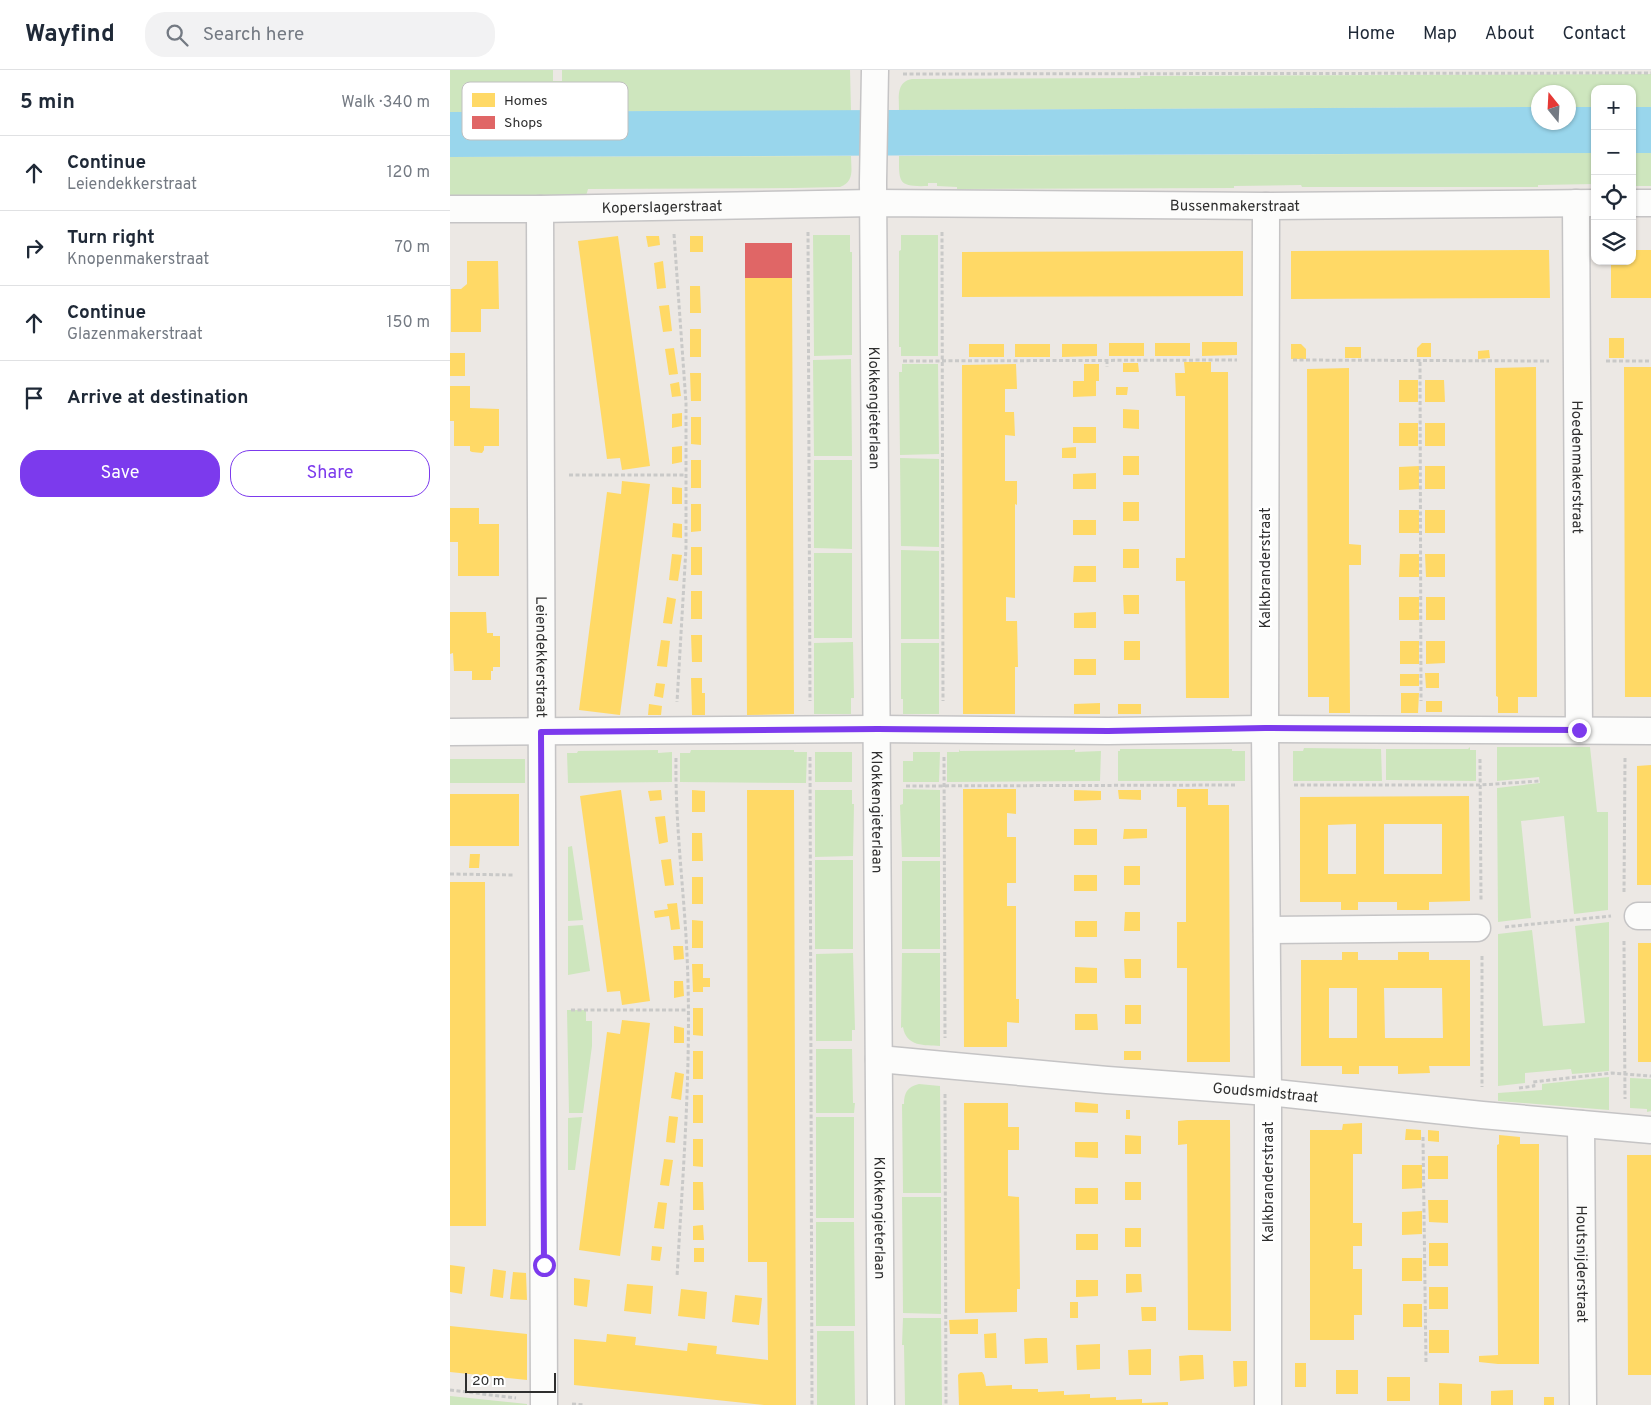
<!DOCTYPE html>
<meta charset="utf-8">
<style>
body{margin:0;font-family:Overpass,sans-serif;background:#f2f2f3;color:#1f2937}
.controls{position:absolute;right:15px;top:15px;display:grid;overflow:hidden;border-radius:10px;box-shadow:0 1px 4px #0004}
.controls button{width:45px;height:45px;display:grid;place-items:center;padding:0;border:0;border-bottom:1px solid #e0e1e3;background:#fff;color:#1f2937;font:25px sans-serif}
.compass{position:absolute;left:1081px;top:15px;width:45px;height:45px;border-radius:50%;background:#fff;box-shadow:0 1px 4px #0004;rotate:342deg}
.scale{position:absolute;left:15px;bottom:12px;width:91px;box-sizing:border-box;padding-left:5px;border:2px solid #2e2e2e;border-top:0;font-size:14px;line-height:18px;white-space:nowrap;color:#2e2e2e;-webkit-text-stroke:4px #fff;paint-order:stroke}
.stop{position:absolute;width:15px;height:15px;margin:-11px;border:4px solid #7c3aed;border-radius:50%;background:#fff}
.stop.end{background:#7c3aed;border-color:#fff;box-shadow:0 1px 5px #0008}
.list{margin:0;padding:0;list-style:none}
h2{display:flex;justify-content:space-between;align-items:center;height:65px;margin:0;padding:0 20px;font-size:21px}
h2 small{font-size:16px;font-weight:400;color:#747a83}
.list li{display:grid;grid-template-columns:32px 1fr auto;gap:15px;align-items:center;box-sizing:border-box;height:75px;padding:0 20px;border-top:1px solid #e0e1e3}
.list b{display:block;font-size:19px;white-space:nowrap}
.list p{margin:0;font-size:16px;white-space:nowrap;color:#747a83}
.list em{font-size:16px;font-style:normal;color:#747a83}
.actions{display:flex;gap:10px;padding:15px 20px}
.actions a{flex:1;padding:11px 0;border:1px solid #7c3aed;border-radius:20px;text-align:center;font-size:18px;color:#7c3aed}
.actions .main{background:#7c3aed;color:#fff}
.icon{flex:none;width:28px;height:28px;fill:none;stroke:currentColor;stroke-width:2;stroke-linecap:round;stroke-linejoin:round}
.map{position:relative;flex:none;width:1201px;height:1335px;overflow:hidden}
header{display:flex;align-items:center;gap:30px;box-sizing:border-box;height:70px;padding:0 25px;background:#fff;border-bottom:1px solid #e0e1e3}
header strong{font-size:24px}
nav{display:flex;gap:28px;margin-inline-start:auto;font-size:18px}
.search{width:350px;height:45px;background:#f2f2f3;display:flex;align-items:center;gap:12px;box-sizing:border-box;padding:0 18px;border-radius:20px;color:#747a83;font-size:19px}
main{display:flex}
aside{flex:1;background:#fff}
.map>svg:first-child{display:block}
</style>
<header>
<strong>Wayfind</strong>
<div class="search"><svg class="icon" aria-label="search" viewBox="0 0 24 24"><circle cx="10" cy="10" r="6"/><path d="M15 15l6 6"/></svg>Search here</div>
<nav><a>Home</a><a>Map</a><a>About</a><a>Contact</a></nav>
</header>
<main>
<aside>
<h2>5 min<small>Walk · 340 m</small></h2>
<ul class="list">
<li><svg class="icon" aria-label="ahead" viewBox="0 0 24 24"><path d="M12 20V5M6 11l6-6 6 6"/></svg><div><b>Continue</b><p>Leiendekkerstraat</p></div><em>120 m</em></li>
<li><svg class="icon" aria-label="right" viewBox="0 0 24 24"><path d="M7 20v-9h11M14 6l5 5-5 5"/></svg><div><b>Turn right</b><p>Knopenmakerstraat</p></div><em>70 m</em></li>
<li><svg class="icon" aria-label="ahead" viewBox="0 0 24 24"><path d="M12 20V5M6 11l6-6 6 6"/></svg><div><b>Continue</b><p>Glazenmakerstraat</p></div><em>150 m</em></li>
<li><svg class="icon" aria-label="arrive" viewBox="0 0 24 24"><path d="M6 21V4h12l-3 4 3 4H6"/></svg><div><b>Arrive at destination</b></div></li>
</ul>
<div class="actions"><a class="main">Save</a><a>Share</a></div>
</aside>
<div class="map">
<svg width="1201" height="1335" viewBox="0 0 1201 1335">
<rect width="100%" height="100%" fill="#ece8e4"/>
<path fill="#cee6be" d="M0 0H103V11H112V0H400L401 41 0 42Z
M1201 4V37H1182V19H1145V37H1119L1118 22H1088V37L449 40C449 27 446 12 462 9L690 8V6Z
M1145 83V114L1088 115V117H852L851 115 784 116V118L507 119V117L487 116V113H478V116C448 117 449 113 449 86Z
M1182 83H1201V116H1182Z
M401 86C401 98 405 112 390 117L343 118 138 119 136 126 0 128V87Z
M363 165H400V182H402V285L364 286Z
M451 165H488V286H451V277H449V181L451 180Z
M401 289 402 386H364L363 290Z
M452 294H488L489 384 450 385 449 302H452Z
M450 388 489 389V477L451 476Z
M402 390V479L364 478V390Z
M451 480 489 481V569H451Z
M364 483H402V568H364Z
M403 572 404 628H401V644H364V573Z
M451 573H489V644H453V629H451Z
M1020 677V680H1026V711L936 710V679H1018Z
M1047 677H1140L1147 742H1158V840L1124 844 1114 746 1071 751 1081 848 1048 852 1047 718 1090 713 1089 707 1047 711Z
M854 678 931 679 932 711H843V681H853Z
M509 679 510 681 623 680 625 679V682L651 681 650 711 497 712V682H509Z
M670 679H782V681H795V711H668V681H670Z
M208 680V683L222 682V712L118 713 117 683H127L128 681Z
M241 680H344V682H357L356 713 230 712V683H240Z
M365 682H402V712H365Z
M463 682H490L489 712H453V691H463Z
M0 689H75V713H0Z
M453 719 490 720V787H452L450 735 453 734Z
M365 720H402V734H404L403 786 365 787Z
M122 776 133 850 118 851V777Z
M365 790H403V879H365Z
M452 791H490V879H452Z
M1159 852V1001L1122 1004 1121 999 1075 1003V1013L1048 1016V864L1082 860 1093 956 1135 953 1125 856Z
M133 855 140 901 118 905V856Z
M403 883 405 960H402V971H366V884Z
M452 883H490V976C475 975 456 977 453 957L451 958Z
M117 940H136V951H142V976L133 1043H119Z
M366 979H402L403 1033H405L404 1043H366Z
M1159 1007V1040L1048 1031V1023L1092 1020V1014Z
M1180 1008 1201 1009V1041L1197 1042V1039L1180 1038Z
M469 1014 490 1016 491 1123H453L452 1034H454C454 1023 457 1017 469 1014Z
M132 1047 125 1100H118V1048Z
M366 1047H404V1148H366Z
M452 1127H491V1244L453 1243Z
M366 1152H404L405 1256H366Z
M453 1248H491L492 1335H455L454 1275H452Z
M367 1261H404L405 1335H367Z
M0 1326 77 1334V1335H0Z"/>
<path fill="#99d6ec" d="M1088 37V52H1118L1119 37H1145V83L0 87V42Z
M1182 37H1201V83H1182Z"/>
<path fill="#ffd966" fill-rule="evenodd" d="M168 166 200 396 172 400 170 388 157 389 128 171Z
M196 166H209L210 175 198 177Z
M240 166H253V182H240Z
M1099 180 1100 228 841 229V181Z
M1182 180H1201V228H1161V191H1182Z
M793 181V226L512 227V182Z
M17 191H48L49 239H31V262H1V219H11L17 214Z
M213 191 216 218 207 219 204 193Z
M295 208H342L344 644 297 645Z
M240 216H250L251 243H240Z
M219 235 222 261 213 262 209 236Z
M240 259H251V287H240Z
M1159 268H1174V288H1159Z
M752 272H787V285L752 286Z
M659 273H694V286H659Z
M705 273H740V286H705Z
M972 273H981V287H967V278Z
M519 274H554V287H519Z
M565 274H600V287H565Z
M612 274H647V286L612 287Z
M841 274H851L856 279V289H841Z
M895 277H911V288H895Z
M224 278 228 304 219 305 215 279Z
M1039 280 1040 288 1028 289V281Z
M0 283H15V306H0Z
M734 292H761V302H778L779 628H736L735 511H726V488H735V326H726L725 303H735Z
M673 293H688L689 302H673Z
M566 294 567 319H555V342H564L565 366 555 365V411H567V435L565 434V528L556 527V551H567L568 597H565V644H513L512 295Z
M634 294H649V311H646V326L623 327V311H634Z
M1086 297 1087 627H1068V643H1048V627L1046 626 1045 298Z
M1174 297H1201V627H1175Z
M899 298V474L911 475V495H899L900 643H879V627H858L857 299Z
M240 303H251V331H241Z
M949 310H968V332H949Z
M975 310H994L995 332H975Z
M229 312 231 326 222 327 220 314Z
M0 316H20V338L49 339V376H34V380L32 383 22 382 20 381V376H4V351H0Z
M666 317H678L677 325H666Z
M673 339 689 340V359L673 358Z
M232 343V356L222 358V344Z
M241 347H251V375L241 374Z
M949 353H968V376H949Z
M975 353H995V376H975Z
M623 357H646V373H623Z
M232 376V392L222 394V377Z
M626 377V388H612V378Z
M673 386H689V405H673Z
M241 390H251V418H241Z
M969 396V419L949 420V397Z
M975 396H995V419H975Z
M646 403V419H623V404Z
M172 411 200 414 170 645 129 640 157 422 171 424Z
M222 417 232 418V434H222Z
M673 432H689V451H673Z
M241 434H251V461L241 462Z
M0 438H29V454H49V506H8V472H0Z
M949 440H969V463H949Z
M975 440H995V463H975Z
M623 450H646V465H623Z
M223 453 232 454V468L222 467Z
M241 477H252V505H241Z
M673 479H689V498H673Z
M222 484 232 485 228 511 219 510Z
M950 484H969V507H949Z
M975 484H995V507H976Z
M624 496H646V512H623Z
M241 521H252V549H241Z
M673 525H689V544H674Z
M217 527 226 529 222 554 213 553Z
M949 527H969V550H949Z
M976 527H995V550H976Z
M0 542H36L37 563H43V566H50V597H43V601H41V610H22V601H4L3 583 0 584Z
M646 542V558H624V543Z
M241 565H252V592H242Z
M211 570 220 571 217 597 207 596Z
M674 571H690V590H674Z
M950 571H969V594H950Z
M976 571H995V593L976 594Z
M624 589H646V605H624Z
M975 603H989V618H976Z
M950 604H969V616H950Z
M241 608H252V623H255V645H242Z
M206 613 215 614 213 628 204 626Z
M951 623H969L968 643H951Z
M976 631H992V642H976Z
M650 633V644H624V634Z
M199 634 212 636 211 645H198Z
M668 634H691V644H668Z
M1201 695V815H1187V696Z
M513 719H566V744L557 743V767H566V813H557V836H566V929H569V953L557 952V977H514Z
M727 719H758V735H779L780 992H737V898H727V852H736V737H727Z
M171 720 200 931 172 935 170 921 157 922 130 726Z
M211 720 212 730 200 731 198 721Z
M242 720 255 721V742H242Z
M297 720H344L346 1335H314L124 1315V1269L156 1272 157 1264 186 1267 185 1275 237 1281 238 1273 267 1276 266 1284 318 1290 317 1192H298Z
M624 720 651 721V730L624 731Z
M668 720H691V730L669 729Z
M0 724H69V776H0Z
M1019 726 1020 831 979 832V840H947V832H908V840H891V832H850V727ZM906 754V804H878V755ZM934 754H992V804H934Z
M215 746 218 772 209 774 205 747Z
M624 759H647V775H624Z
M674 759H697V768L673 769Z
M242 763H252L253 791H242Z
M20 784H30L29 798H19Z
M221 789 224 815 215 816 211 790Z
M674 796H690V815H674Z
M624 805H647V821H624Z
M242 807H253V834H242Z
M0 812H35L36 1156H0Z
M227 833 230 859 221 860 219 846 205 848 204 841 218 839 217 834Z
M675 842H690V861H674Z
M242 850 253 851V878H242Z
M625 851H647V867H625Z
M1188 873H1201V992H1188Z
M223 876H233L234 889 224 890Z
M892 882H908V890H948V882H979V890H1020V996H979L980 1003 948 1004V996H909V1004H892V996H851V890H892ZM879 918H907V968H879ZM934 918H992L993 968H935Z
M674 889H691V908H675Z
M242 894H253V908H260V917H253V922H243Z
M625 897 647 898V913H625Z
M224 911H233L234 926 224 928Z
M675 935H691V954H675Z
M243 938H253V966L243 965Z
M625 944H647L648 960H625Z
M172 950 200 953 170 1186 129 1180 157 962 170 964Z
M224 956 234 958V973H224Z
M243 981H253V1009H243Z
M674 981H691V990H674Z
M225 1002 234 1004 231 1030 221 1028Z
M243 1025H253V1053H243Z
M625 1032 648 1034V1043L625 1042Z
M514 1033H558V1057H569V1080H558V1126L569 1127 570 1219H567V1242L515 1243Z
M676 1040H680V1049H676Z
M219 1046 228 1047 225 1073 216 1072Z
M737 1050H780L781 1261 738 1260 737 1074 728 1075V1051Z
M912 1053V1084H903V1153H912V1176H903V1199H912V1245H904V1270H860V1060H892L893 1054Z
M956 1059 971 1060V1070H955Z
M978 1060 989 1061V1072L978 1071Z
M675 1065 691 1066V1084H675Z
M1049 1065 1070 1067V1074H1089V1294H1048L1029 1292V1286L1048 1285 1047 1097V1075L1049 1074Z
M243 1069H253V1097L243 1096Z
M625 1072H648V1088L625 1087Z
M1177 1085H1201V1305H1178Z
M978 1086H998V1109H978Z
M214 1089 223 1090 219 1116 210 1115Z
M952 1095H972V1118L952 1119Z
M243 1112H253L254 1140H243Z
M675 1112H691V1130H675Z
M625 1118H648V1134H625Z
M978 1130H998V1153L979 1152Z
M208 1132 217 1133 214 1159 204 1158Z
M972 1141V1164L952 1165V1142Z
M253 1155 254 1170H243V1156Z
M675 1158H691V1177H675Z
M626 1164H648V1180H626Z
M979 1173H998V1196H979Z
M202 1176 212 1177 210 1191 201 1190Z
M244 1178H254V1192H244Z
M952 1188H972V1211H952Z
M0 1195 15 1197 12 1224 0 1222Z
M43 1199 56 1201 53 1228 40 1226Z
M63 1202 76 1203 77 1230 60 1229Z
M676 1204H691L692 1222 676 1223Z
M124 1208 140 1210 137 1237 124 1235Z
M626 1210H648V1226L626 1227Z
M177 1214 203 1216 201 1244 174 1241Z
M979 1217H998V1239H979Z
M231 1219 257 1222 255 1249 228 1246Z
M285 1225 312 1228 309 1255 282 1252Z
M620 1232H628V1248H620Z
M953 1234H972V1257H953Z
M691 1237H706V1251H692Z
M528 1249V1264H500L499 1250Z
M0 1256 77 1264V1310L0 1302Z
M979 1260H999V1283H979Z
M546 1263 547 1288H535L534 1264Z
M586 1268H597L598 1293 575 1294 574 1269Z
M650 1274V1299L627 1300 626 1275Z
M701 1279V1305H679L678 1280Z
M741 1285H753L754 1309 730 1311 729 1286Z
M783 1291H797V1316L784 1317Z
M845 1293H856V1317H845Z
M886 1300H908V1324H886Z
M532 1302 534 1305 536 1316 562 1315V1319H588V1322L614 1321V1325L640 1324V1328L666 1327V1330L692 1329V1333L718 1332V1335H509L508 1305 510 1303Z
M937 1307H960V1331H937Z
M989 1313 1012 1314V1335H989Z
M1063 1320V1335H1041V1321Z
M1094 1327H1104V1335H1094Z"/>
<path fill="#e06666" d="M295 173H342V208H295Z"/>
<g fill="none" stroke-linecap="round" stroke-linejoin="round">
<defs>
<g id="minor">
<path id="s1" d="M425 0 423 112 431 1335"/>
<path id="s2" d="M1126 133 1129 660"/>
<path d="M1182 133H1201"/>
<path d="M816 136 815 659 818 1022V1335"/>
<path id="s3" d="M0 139H90L424 133 816 136 1145 133"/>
<path id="s4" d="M90 139 94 1335"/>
<path d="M0 662 427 659 658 661 815 659 1201 661"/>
<path d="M1188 846H1201"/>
<path d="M817 860 1027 858"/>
<path id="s5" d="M429 989 657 1010 818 1022 1032 1045 1201 1060"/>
<path id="s6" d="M1131 1054 1133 1335"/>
</g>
</defs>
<use href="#minor" stroke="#c5c4c5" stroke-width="29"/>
<path stroke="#c9c9c8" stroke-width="3" stroke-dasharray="4 2.5" stroke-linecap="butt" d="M453 4 1201 3
M358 162 360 631
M492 162 493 631
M224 164 236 333V478L227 632
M657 290V297
M843 290 1099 291
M453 291 787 290
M1156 291H1201
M970 292 971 631
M119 405H236
M360 687 362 1335
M494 687 495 968
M226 688C225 754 234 819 237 885 242 992 233 1100 227 1207
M1030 689 1031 830
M844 715H1030L1090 711
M456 716 787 715
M0 804 64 805
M1174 822 1175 688
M1055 857 1161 846
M1174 871 1175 1029
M1032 886V1017
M121 940H237
M1069 1018 1084 1016 1083 1012 1162 1003 1201 1006
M495 1024 496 1335
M973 1067 976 1293
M0 1320 66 1328
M122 1334 135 1335"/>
<use href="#minor" stroke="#fcfcfb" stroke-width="26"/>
</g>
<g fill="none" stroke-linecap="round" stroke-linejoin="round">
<path stroke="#7c3aed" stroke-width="6" d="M94 1195 91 662 428 659 658 661 815 658 1129 660"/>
</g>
<g text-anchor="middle" stroke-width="5" stroke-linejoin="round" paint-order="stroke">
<g font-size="15" fill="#2e2e2e" stroke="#fff">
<text dy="5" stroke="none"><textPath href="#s3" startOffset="785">Bussenmakerstraat</textPath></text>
<text dy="5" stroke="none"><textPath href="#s3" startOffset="212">Koperslagerstraat</textPath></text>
<text dy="5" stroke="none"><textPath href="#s1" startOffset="338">Klokkengieterlaan</textPath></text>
<text dy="5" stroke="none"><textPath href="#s2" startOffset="264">Hoedenmakerstraat</textPath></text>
<text transform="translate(815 498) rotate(-90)" y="5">Kalkbranderstraat</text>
<text dy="5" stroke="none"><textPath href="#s4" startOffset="448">Leiendekkerstraat</textPath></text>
<text dy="5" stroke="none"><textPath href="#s1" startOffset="742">Klokkengieterlaan</textPath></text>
<text dy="5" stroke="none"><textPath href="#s5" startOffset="388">Goudsmidstraat</textPath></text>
<text transform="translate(818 1112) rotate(-90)" y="5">Kalkbranderstraat</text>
<text dy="5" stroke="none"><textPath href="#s1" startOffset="1148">Klokkengieterlaan</textPath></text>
<text dy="5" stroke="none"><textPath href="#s6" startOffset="140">Houtsnijderstraat</textPath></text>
</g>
</g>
<rect x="12" y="12" width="166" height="58" rx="8" fill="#fff" stroke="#c0c0c0" stroke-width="1"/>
<rect x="22" y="23" width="23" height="14" fill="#ffd966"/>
<rect x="22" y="46" width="23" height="13" fill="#e06666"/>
<g font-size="14" fill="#2e2e2e">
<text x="54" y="35">Homes</text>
<text x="54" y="57">Shops</text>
</g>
</svg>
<div class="controls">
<button>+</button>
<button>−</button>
<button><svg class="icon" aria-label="locate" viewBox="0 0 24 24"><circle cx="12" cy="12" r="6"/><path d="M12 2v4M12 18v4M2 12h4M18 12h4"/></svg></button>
<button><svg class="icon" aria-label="layers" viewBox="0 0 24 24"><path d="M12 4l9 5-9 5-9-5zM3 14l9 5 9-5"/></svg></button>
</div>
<svg class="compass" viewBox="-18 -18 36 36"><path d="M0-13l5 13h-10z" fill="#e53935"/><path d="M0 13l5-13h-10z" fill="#747a83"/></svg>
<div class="scale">20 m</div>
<div class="stop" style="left:94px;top:1195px"></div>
<div class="stop end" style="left:1129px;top:660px"></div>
</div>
</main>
